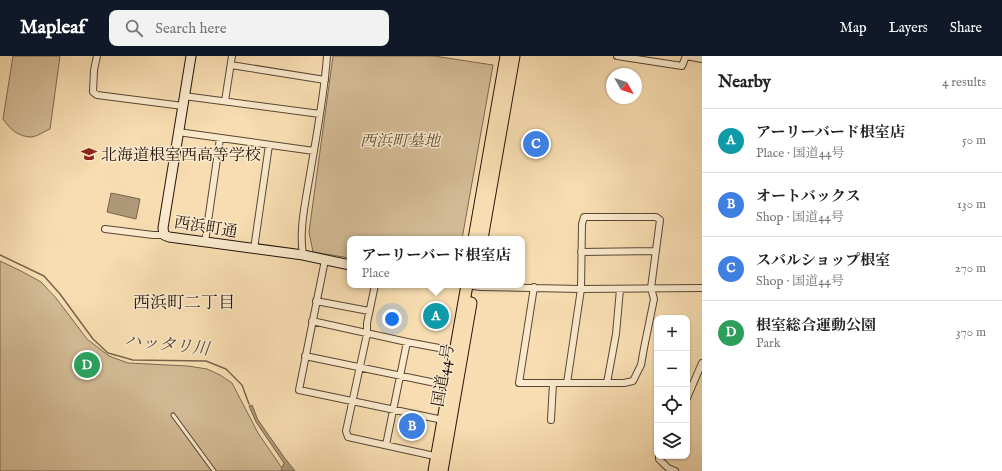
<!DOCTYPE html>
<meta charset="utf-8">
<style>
body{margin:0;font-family:"IM FELL English","Noto Serif JP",serif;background:#f2f2f2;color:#222}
.controls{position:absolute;right:12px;bottom:12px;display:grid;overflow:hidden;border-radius:8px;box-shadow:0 1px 3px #0004}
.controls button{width:36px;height:36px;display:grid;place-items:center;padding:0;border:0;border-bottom:1px solid #e0e0e0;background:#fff;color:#222;font:20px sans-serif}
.compass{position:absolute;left:606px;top:12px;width:36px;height:36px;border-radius:50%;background:#fff;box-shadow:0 1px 3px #0004;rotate:130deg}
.you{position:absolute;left:392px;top:263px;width:14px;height:14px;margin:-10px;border:3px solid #fff;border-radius:50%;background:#1a73e8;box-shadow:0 0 0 6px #1a73e833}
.badge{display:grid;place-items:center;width:26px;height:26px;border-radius:50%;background:#111827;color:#fff;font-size:13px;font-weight:700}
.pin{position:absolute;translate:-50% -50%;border:2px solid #fff;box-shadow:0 1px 4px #0006}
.popup{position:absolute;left:347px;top:180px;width:178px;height:52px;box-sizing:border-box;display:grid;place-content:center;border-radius:8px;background:#fff;filter:drop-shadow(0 1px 3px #0005);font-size:13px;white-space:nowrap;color:#767676}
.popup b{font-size:15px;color:#222}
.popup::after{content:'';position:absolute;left:50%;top:100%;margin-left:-8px;border:8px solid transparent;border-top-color:#fff}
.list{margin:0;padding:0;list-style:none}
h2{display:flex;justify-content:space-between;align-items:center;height:52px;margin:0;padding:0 16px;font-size:17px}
h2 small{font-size:13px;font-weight:400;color:#767676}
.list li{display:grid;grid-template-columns:26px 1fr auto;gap:12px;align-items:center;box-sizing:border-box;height:64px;padding:0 16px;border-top:1px solid #e0e0e0}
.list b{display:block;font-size:15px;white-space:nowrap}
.list p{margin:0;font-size:13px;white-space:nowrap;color:#767676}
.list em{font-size:13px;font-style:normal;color:#767676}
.icon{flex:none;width:22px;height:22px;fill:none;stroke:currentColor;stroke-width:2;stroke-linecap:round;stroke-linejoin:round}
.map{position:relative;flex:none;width:702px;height:415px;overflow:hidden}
header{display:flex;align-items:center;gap:24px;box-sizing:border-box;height:56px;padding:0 20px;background:#111827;color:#fff}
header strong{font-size:19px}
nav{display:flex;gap:22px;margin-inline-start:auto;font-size:14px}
.search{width:280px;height:36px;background:#f2f2f2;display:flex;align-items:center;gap:10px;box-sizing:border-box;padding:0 14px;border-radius:8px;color:#767676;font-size:15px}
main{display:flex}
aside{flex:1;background:#fff}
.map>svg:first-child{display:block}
</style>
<header>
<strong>Mapleaf</strong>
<div class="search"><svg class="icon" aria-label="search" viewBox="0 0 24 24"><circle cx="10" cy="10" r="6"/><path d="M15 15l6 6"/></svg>Search here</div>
<nav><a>Map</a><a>Layers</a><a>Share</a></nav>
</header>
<main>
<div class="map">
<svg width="702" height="415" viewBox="0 0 702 415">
<rect width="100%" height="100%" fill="#f7ddb1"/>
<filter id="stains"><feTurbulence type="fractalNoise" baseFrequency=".005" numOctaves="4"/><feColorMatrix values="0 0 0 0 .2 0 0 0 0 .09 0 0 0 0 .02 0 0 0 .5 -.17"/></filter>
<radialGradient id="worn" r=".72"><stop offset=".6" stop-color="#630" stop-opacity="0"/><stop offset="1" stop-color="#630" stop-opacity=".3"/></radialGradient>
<path fill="#d3bb95" stroke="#7b6850" d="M13 0H60L50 73C45 75 38 80 32 81 18 81 10 73 3 63Z
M333 0H434L493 9 462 183H350V202L313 196 309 176Z
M0 205 21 215 41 226 56 242 87 283 109 300 128 307 188 310 207 313 220 319 232 327 258 377 284 415H0Z"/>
<path fill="#af9978" stroke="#77644c" d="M111 137 140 143 136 163 107 156Z
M252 349 258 364 284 401 295 415H281L284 407 256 366 249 350Z"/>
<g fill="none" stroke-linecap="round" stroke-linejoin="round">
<path stroke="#77644c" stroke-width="1.5" d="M0 199 44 220 60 238 93 283 108 297 133 304 206 305 226 313 242 329 249 348"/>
<defs>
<path id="lane" d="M173 359 214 415"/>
<path id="street" d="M97 0 94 14 93 36 97 39 183 50
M617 0 682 10 686 0
M686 0 702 3
M231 9 325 24
M184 40 320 58
M225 45 232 0
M178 76 314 95
M105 173 153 179H164
M205 186 220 82
M254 193 269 89
M581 196 656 195
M303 199C299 175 305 148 309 124 316 82 324 42 327 0
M325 204 299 334 443 364
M375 229 367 267V278L346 375 348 381 439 401
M466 229 481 231 581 233 702 232
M534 231 519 327H624L633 325 641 309 644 292 654 243 651 232 660 164 656 161H584L582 168 581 233 567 327
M316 245 369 255
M312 265 407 286 455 295
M305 300 450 330
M607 327 616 278 620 233
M687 342 702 307
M551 364 553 327
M386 389 407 286
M659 400V403L668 412 675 415"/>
<path id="secondary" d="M191 0 163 172 164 179 169 181 303 199 350 209"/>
<path id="highway" d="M474 183 506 0
M482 183 514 0
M434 415 467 229
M442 415 471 247"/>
</defs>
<use href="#lane" stroke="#584634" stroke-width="5"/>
<use href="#street" stroke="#584634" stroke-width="8"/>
<use href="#secondary" stroke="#23140a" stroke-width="11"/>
<use href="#highway" stroke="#23140a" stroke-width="13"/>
<use href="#lane" stroke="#fae9cc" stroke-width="3"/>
<use href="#street" stroke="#fae9cc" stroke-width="6"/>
<use href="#secondary" stroke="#fae9cc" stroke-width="9"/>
<use href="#highway" stroke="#f7ddb1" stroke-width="11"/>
</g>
<defs>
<symbol id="school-bare" viewBox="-9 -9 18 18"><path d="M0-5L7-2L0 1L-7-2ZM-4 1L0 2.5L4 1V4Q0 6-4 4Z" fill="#8f2418" stroke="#fae9cc" stroke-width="2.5" paint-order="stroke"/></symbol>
</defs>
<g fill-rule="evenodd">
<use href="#school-bare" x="78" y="87" width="22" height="22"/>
</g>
<g text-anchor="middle" stroke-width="3" stroke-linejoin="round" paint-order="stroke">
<g font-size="16" font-style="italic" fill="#614e3b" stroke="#fae9cc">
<text x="400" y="90">西浜町墓地</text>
</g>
<g font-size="16" fill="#23140a" stroke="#fae9cc" text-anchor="start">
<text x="101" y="104">北海道根室西高等学校</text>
</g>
<g font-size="16" fill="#23140a" stroke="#fae9cc">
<text transform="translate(206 170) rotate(9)" y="6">西浜町通</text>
<text transform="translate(442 319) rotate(-80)" y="6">国道44号</text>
</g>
<g font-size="17" fill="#23140a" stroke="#fae9cc">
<text x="184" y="252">西浜町二丁目</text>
</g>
<g font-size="17" font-style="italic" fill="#5b4936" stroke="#fae9cc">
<text transform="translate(167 288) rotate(6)" y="6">ハッタリ川</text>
</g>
</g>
<rect width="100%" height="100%" filter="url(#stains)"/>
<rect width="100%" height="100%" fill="url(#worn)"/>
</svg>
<div class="controls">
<button>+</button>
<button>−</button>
<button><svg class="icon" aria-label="locate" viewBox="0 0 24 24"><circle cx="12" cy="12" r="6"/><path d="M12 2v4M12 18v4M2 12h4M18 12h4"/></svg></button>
<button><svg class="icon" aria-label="layers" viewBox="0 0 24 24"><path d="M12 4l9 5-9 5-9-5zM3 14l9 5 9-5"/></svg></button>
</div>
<svg class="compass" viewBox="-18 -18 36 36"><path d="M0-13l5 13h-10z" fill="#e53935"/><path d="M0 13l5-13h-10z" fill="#767676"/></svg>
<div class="you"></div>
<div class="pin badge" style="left:436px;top:260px;background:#0f9aa8">A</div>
<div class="popup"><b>アーリーバード根室店</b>Place</div>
<div class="pin badge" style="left:412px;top:370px;background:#3f7fe0">B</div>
<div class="pin badge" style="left:536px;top:88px;background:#3f7fe0">C</div>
<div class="pin badge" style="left:87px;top:309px;background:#2e9e5b">D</div>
</div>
<aside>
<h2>Nearby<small>4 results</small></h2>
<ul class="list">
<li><span class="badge" style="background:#0f9aa8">A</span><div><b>アーリーバード根室店</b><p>Place · 国道44号</p></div><em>50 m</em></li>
<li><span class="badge" style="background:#3f7fe0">B</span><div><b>オートバックス</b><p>Shop · 国道44号</p></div><em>130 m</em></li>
<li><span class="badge" style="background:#3f7fe0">C</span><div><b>スバルショップ根室</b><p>Shop · 国道44号</p></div><em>270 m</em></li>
<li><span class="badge" style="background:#2e9e5b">D</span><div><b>根室総合運動公園</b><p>Park</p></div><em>370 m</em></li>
</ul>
</aside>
</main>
